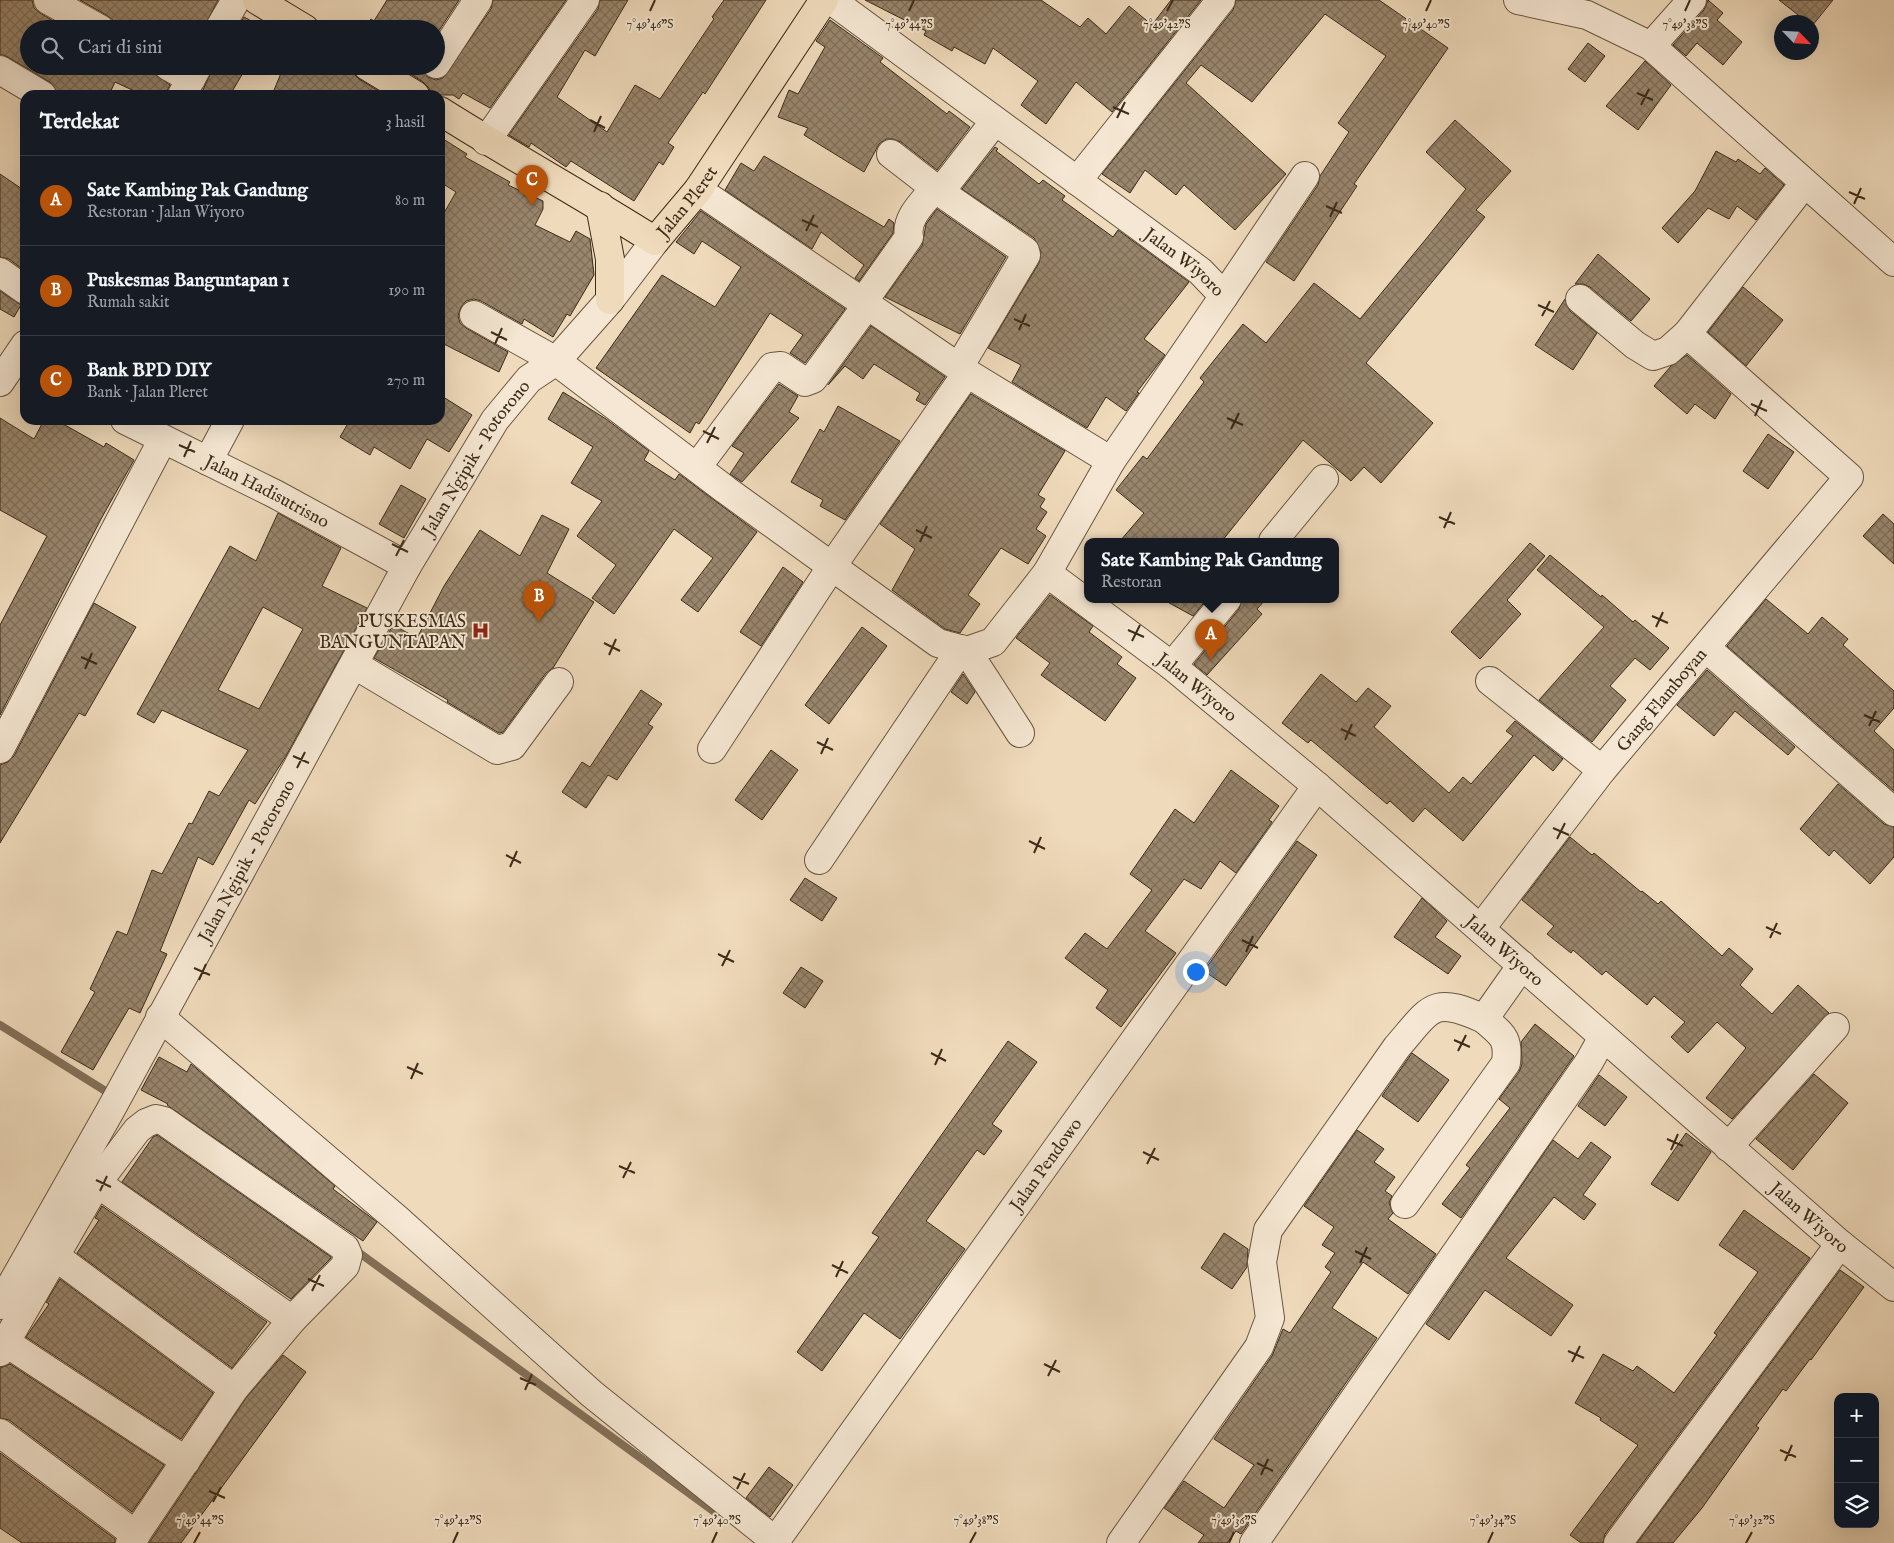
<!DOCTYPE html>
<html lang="id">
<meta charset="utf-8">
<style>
body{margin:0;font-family:"IM FELL English",serif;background:#20242c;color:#f1f3f6}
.controls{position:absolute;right:15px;bottom:15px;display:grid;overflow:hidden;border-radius:10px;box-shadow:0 5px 20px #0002}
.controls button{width:45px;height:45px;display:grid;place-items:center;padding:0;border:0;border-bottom:1px solid #363941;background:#171b24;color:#f1f3f6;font:25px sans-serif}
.compass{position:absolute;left:1774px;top:15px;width:45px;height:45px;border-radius:50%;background:#171b24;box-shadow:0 5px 20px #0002;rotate:115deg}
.you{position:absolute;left:1195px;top:971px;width:18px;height:18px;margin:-12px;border:4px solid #fff;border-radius:50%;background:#1a73e8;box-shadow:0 0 0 8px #1a73e833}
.badge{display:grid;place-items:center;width:32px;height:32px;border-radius:50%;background:#b45309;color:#fff;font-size:16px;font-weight:700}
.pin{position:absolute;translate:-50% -41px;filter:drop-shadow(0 1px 2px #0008)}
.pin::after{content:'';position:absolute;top:26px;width:18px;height:15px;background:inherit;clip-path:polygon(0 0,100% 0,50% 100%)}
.popup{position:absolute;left:1084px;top:538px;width:255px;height:65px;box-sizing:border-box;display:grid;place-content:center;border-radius:10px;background:#171b24;filter:drop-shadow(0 1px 4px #0005);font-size:16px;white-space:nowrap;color:#9ea1a6}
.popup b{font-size:19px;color:#f1f3f6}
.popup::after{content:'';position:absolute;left:50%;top:100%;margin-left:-10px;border:10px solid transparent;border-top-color:#171b24}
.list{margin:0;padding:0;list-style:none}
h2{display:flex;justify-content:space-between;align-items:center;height:65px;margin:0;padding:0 20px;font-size:21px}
h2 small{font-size:16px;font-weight:400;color:#9ea1a6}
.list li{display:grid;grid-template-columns:32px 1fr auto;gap:15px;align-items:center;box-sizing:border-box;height:90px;padding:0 20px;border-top:1px solid #363941}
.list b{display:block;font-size:19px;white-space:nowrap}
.list p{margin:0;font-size:16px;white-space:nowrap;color:#9ea1a6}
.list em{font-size:16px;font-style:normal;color:#9ea1a6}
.icon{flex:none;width:28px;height:28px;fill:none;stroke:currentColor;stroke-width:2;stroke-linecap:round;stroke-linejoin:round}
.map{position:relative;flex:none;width:1894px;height:1543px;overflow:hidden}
.search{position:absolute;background:#171b24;box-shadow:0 5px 20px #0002;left:20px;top:20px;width:425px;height:55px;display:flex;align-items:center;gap:12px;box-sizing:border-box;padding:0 18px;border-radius:28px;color:#9ea1a6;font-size:19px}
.panel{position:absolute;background:#171b24;box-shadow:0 5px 20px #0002;left:20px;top:90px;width:425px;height:335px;border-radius:15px}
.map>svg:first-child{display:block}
</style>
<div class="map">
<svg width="1894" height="1543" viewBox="0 0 1894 1543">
<defs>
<pattern id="building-cross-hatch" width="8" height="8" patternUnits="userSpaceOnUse" patternTransform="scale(1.25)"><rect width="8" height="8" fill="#99866d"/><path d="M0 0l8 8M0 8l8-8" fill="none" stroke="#7e6e59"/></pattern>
</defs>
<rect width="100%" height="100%" fill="#efdabb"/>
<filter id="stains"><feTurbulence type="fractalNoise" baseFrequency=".004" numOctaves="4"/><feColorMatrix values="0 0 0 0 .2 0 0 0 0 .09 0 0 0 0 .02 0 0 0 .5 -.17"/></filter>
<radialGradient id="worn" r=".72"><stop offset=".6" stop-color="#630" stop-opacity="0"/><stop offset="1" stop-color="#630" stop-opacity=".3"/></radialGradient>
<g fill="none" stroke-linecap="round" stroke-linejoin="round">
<path stroke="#837059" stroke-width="8" d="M0 1025 107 1092
M354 1249 716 1513"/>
</g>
<path fill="url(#building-cross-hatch)" stroke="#3c2b19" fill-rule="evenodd" d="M0 0H32L34 8 40 13 67 29H29V66H152L155 74 170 85 165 95H143L115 82 109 95H63L57 92 50 82 8 57 0 54Z
M80 0H218L203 29H116L114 21 108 16Z
M387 0H459L436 35V29H364L371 19 374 21Z
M493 0H566L490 108 463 93 459 99 453 95H431L429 88 423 82 398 66H421L428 77 436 80 443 78 491 9Z
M600 0H628L595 56 585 50 557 97 607 132 635 85 660 99 714 19 712 17 724 0H766L705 94 703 92 668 143 674 147 663 165 659 162 634 201 571 161 566 167 531 143 529 147 509 135 598 9Z
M865 0H1041L1080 27 1088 18 1106 34 1129 6 1152 25 1171 0H1201L1112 112 1076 82 1046 124 1021 105 1038 81 993 48 985 64 954 47 952 51 924 35 926 31Z
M1236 0H1379L1448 48 1354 184 1357 186 1294 281 1266 262 1318 185 1320 176 1349 132 1338 123 1386 56 1325 14 1252 102 1201 65 1186 83 1286 174 1235 230 1184 185 1176 195 1145 170 1130 193 1102 174 1233 10Z
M1708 0 1723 13 1717 20 1742 42 1723 65 1697 43 1686 56 1673 45 1704 10Z
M1779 0H1833L1812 26V22H1807Z
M244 17 266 29H237Z
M830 20 883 58 880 62 947 114 949 111 970 127 937 170 901 142 893 139H886L879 144 864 172 804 135 808 128 778 117 789 90 798 94 825 47 816 41Z
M1588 43 1605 56 1585 82 1568 69Z
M1645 61 1671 85 1638 130 1606 106Z
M214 66H247L230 95H208L202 92Z
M284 66H351L354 74 359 79 385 95H272Z
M1455 120 1511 171 1476 210 1485 217 1366 363 1433 423 1381 483 1364 467 1351 481 1303 440 1222 541H1120L1144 513 1116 490 1143 456 1147 459 1204 382 1200 378 1243 324 1266 343 1314 283 1360 319 1426 239 1466 189 1426 152Z
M440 137 467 154 465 157 510 182 508 185 543 201V209L535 225 570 242 576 231 590 239 594 275 570 316 567 314 553 337 524 319 522 324 481 301 474 299 466 301 461 307 458 316 460 323 466 328 508 352 499 372 440 342V220L456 192 440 182Z
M995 147 998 149 996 151 1039 184 1043 180 1065 196 1062 200 1113 237 1118 230 1189 282 1144 339 1165 355 1137 392 1139 393 1126 411 1106 397 1087 428 1012 382 1021 365 988 348 1039 263 1041 252 1034 238 962 189Z
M1716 151 1736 162 1738 159 1760 174 1765 168 1784 185 1756 220 1737 206 1729 219 1708 208 1678 243 1662 228 1695 191Z
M764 156 884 227 889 219 894 223 893 233 859 281 855 278 864 265 821 232 812 249 725 190 741 163 754 171Z
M0 174 25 191V271L9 259 0 257Z
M937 209 1006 257 960 334 885 297 922 246 926 224Z
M701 211 845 309 805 363 790 353 803 335 770 313 699 424 696 422 690 433 596 368 662 275 715 307 741 267 702 241 694 254 676 242Z
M1598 254 1650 299 1631 321 1590 287 1583 284H1575Z
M1743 287 1783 320 1746 366 1708 332Z
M0 291 21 305 14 317 0 309Z
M1565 299 1570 311 1597 333 1573 370 1535 345Z
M871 326 945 377 925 405 916 400 920 393 874 364 863 379 845 366 828 385Z
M1687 355 1731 394 1715 419 1695 404 1687 414 1654 386 1671 366Z
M779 384 798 396 789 412 799 418 742 482 730 474 744 453 732 446Z
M563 392 606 419 649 451 644 460 675 480 679 474 757 532 698 612 681 600 713 558 674 529 614 614 592 598 616 565 577 536 602 501 571 483 593 447 548 419Z
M971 394 1065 451 1038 495 1045 499 1040 507 1047 512 1036 529 1046 536 1028 564 1001 548 968 595 980 604 960 633 945 629 892 590 915 549 880 524Z
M440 395 472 415 449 452 427 439 410 469 374 447 370 455 340 437 350 420H440Z
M838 406 900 441 845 520 820 506 823 500 791 482 820 429 824 432Z
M0 418 34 439 44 420H56L104 447 106 443 134 460 101 519 0 715V625L47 536 0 510Z
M1768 434 1794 452 1768 489 1743 471Z
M401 485 426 499 404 538 379 524Z
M278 513 341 548 322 586 367 608 286 756 255 804 249 800 213 865 198 857 160 951 167 954 140 1013 129 1008 93 1070 61 1052 95 992 90 989 117 931 127 935 152 870 162 874 189 823 192 824 209 791 219 796 248 750 162 710 154 723 137 714 230 546 256 561ZM263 607 303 629 259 709 218 690Z
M1883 514 1894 524V564L1863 536Z
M542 515 569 529 547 573 594 602 553 668 546 673 503 732 499 733 447 702 448 700 374 658 393 625 417 638 444 586 480 530 520 556Z
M1530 543 1545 556 1507 600 1521 614 1480 659 1451 632Z
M1550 555 1601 597 1602 595 1633 622 1635 620 1669 648 1650 670 1635 658 1610 686 1626 700 1592 742 1539 700 1604 627 1537 570Z
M783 567 803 582 761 646 740 632Z
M1050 595 1093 626 1089 632 1122 657 1117 664 1136 678 1105 721 1041 675 1050 663 1016 638Z
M1162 599H1207L1193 616Z
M1242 599H1266L1257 609 1262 614 1207 675 1194 664 1239 609Z
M1766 599 1808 634 1822 617 1848 639 1843 645 1894 691V708L1874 731 1894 750V791L1727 646Z
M94 603 136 627 85 716 79 713 0 843V765L8 762 14 756Z
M862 627 887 646 829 724 805 705Z
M1707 670 1795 747 1788 755 1735 711 1714 736 1677 705Z
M963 674 975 692 967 704 951 692Z
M1321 674 1356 702 1368 688 1391 706 1374 727 1449 793 1463 777 1471 784 1513 736 1506 731 1515 721 1563 759 1553 771 1534 755 1463 841 1425 808 1413 822 1390 801 1387 804 1311 740 1308 743 1282 723Z
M641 690 662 704 648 724 653 727 617 780 608 775 586 808 562 792 582 762 590 767Z
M771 750 798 770 762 820 735 800Z
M1231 770 1279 806 1269 820 1272 822 1236 873 1220 861 1201 889 1184 879 1145 931 1176 953 1121 1027 1096 1008 1108 990 1065 958 1085 933 1107 949 1152 890 1130 874 1175 809 1194 823Z
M1838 784 1884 824 1894 827V857L1870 884 1834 850 1829 856 1800 829Z
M1570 837 1592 855 1594 853 1641 892 1642 891 1658 904 1661 901 1722 956 1729 948 1753 969 1740 985 1772 1014 1798 985 1829 1013 1732 1119 1706 1098 1746 1048 1717 1022 1688 1053 1671 1037 1685 1022 1654 996 1647 1005 1606 971 1602 975 1573 950 1571 953 1547 934 1554 926 1522 900Z
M1297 841 1317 855 1226 986 1204 971Z
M805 878 837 898 822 921 790 900Z
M1422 898 1447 921 1435 937 1461 956 1448 974 1394 937Z
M801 967 823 981 805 1008 783 993Z
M1535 1024 1574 1056 1461 1218 1442 1204 1470 1168 1466 1165 1510 1108 1499 1099 1519 1072 1522 1064 1521 1042Z
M1008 1041 1037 1062 992 1124 1002 1131 984 1155 977 1150 926 1221 965 1249 900 1339 864 1313 822 1371 797 1352 879 1237 872 1233Z
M1412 1053 1449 1080 1418 1122 1382 1096Z
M159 1057 187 1072 191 1064 335 1186 333 1189 377 1222 363 1241 167 1105 168 1104 141 1090Z
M1814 1074 1848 1103 1793 1170 1756 1139Z
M1599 1075 1627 1097 1605 1126 1578 1106Z
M1357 1130 1384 1149 1374 1162 1395 1177 1385 1191 1392 1196 1389 1203 1393 1213 1388 1219 1436 1254 1408 1294 1363 1262 1332 1308 1377 1338 1241 1534 1236 1531 1227 1543H1198L1204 1535 1164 1508 1184 1481 1224 1508 1254 1465 1214 1439 1272 1356 1283 1329 1290 1333 1331 1272 1325 1267 1335 1253 1322 1245 1334 1227 1304 1206Z
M1686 1133 1711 1152 1678 1201 1651 1184Z
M157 1135 331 1257V1258L291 1299 122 1182 153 1137Z
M1553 1140 1578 1159 1591 1142 1611 1157 1583 1195 1596 1204 1584 1220 1554 1197 1506 1258 1573 1305 1551 1336 1485 1290 1449 1340 1426 1324Z
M102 1206 267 1322 232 1368 77 1253 99 1220 95 1218Z
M1744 1210 1810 1258 1605 1534 1603 1543H1581L1570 1535 1638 1445 1600 1420 1601 1418 1575 1403 1603 1354 1633 1371 1637 1366 1674 1393 1717 1335 1714 1333 1758 1272 1719 1245Z
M1224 1233 1248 1249 1247 1267 1232 1289 1201 1268Z
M1840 1270 1864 1287 1811 1360 1810 1359 1786 1391 1783 1389 1756 1426 1759 1428 1702 1508 1673 1543H1637Z
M60 1279 213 1393 181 1439 26 1337 49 1304 46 1302Z
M283 1355 306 1372 181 1543H149L246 1398Z
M10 1364 164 1465 132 1512 9 1420 0 1418V1368Z
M0 1453 115 1539V1543H22L0 1528Z
M769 1467 793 1485 770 1517 746 1498Z"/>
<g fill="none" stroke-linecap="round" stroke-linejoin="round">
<defs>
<g id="minor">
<path d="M48 0 100 29"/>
<path id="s1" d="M831 0 1200 271 1224 296 1111 461 1047 573 1172 666 1317 786 1840 1244 1894 1287"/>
<path d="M1518 0 1587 15 1651 46 1894 262"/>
<path d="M219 29 236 0"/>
<path d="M1651 46 1692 0"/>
<path d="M436 64 478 0"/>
<path d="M168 66 191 79"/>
<path d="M0 70 42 95"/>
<path d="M182 95 198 66"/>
<path d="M486 141 585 0"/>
<path d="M891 154 940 192"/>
<path d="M1077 181 1221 0"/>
<path d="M698 190 967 373 1111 461"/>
<path d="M0 272 25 290"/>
<path d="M1224 296 1305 176"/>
<path d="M1580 299 1635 345 1653 356 1668 351 1687 334 1804 184"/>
<path d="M863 302 909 237C905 218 923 203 935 188"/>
<path d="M474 315 556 361 726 490 938 643 967 651 993 642 1047 573"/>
<path d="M959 367 1026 255 1025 251 940 192 995 121"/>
<path d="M0 382 25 345"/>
<path id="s2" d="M125 420 275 494 407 566"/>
<path d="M208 461 230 420"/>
<path d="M697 467 772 367 781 366 805 382 813 379 867 305"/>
<path d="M1273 541 1324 479"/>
<path d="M1706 648 1894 812"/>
<path d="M967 651 1020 733"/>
<path d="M355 665 497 750 512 746 559 682"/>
<path d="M1172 666 1227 599"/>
<path d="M1490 681 1602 770"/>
<path d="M0 749 163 439"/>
<path d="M712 749 832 566 967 373"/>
<path d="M819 860 961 649"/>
<path id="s3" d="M1481 928 1602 770 1849 477 1687 334"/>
<path d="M160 1017 397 1219 592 1394 775 1541"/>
<path d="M1728 1147 1835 1027"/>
<path d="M97 1183 292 1320"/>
<path d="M1405 1204 1506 1063C1509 1037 1502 1035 1484 1019"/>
<path d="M38 1247 55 1256 234 1389"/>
<path id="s4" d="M0 1305 110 1111 407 566 495 420 529 379 556 361 610 300 655 241"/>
<path d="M5 1342 186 1461"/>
<path d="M0 1352 97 1183 137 1130 146 1123 156 1119 164 1121 345 1248 348 1255 345 1266 292 1320 234 1389 130 1543"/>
<path d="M0 1433 136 1535"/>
<path id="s5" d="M774 1543 1317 786"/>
<path d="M1121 1543 1259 1347 1270 1318 1262 1262 1268 1230 1397 1047C1431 1008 1432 995 1484 1019L1522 965"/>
<path d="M1254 1543 1589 1062 1603 1037"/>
<path d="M1618 1543 1840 1244"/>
</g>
<g id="major">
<path d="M257 0 305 29"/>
<path d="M367 66 415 95"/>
<path id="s6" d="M440 111C511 156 584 196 655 241L698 190 824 0"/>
<path d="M600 206 610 259V300"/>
</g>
</defs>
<use href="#minor" stroke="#695742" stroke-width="30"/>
<use href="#major" stroke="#3c2b19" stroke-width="30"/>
<use href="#minor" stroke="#f5e7d3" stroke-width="28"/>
<use href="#major" stroke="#efdabb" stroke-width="28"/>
</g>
<path fill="none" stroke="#3c2b19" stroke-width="2" d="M650 11 655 0M909 11 914 0M1167 11 1173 0M1426 11 1431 0M1685 11 1690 0M1637 93 1653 100M1641 105 1649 89M1113 107 1129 114M1117 118 1125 102M590 120 605 128M594 132 601 116M1849 192 1865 199M1854 204 1861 188M1326 206 1342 213M1330 217 1337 202M802 220 818 227M806 231 814 215M1538 305 1554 312M1542 316 1550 301M1014 319 1030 326M1019 330 1026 314M491 332 507 340M495 344 502 328M1751 404 1767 411M1755 416 1762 400M1227 418 1243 425M1231 429 1239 413M703 431 719 439M707 443 715 427M179 445 195 452M184 457 191 441M1439 517 1455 524M1444 528 1451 512M916 530 932 538M920 542 927 526M392 544 408 552M396 556 404 540M1652 616 1668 623M1656 627 1663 612M1128 630 1144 637M1132 641 1140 625M604 643 620 651M609 655 616 639M81 657 97 664M85 669 92 653M1864 715 1880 722M1869 726 1876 711M1341 729 1356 736M1345 740 1352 724M817 742 833 750M821 754 828 738M293 756 309 763M297 768 305 752M1553 828 1569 835M1557 839 1565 823M1029 841 1045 849M1034 853 1041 837M506 855 521 863M510 867 517 851M1766 927 1781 934M1770 938 1777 923M1242 940 1258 948M1246 952 1253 936M718 954 734 962M722 966 730 950M194 968 210 975M199 980 206 964M1454 1040 1470 1047M1458 1051 1466 1035M931 1053 946 1061M935 1065 942 1049M407 1067 423 1074M411 1079 418 1063M1667 1139 1683 1146M1671 1150 1678 1134M1143 1152 1159 1160M1147 1164 1155 1148M619 1166 635 1173M623 1178 631 1162M96 1180 111 1187M100 1191 107 1176M1355 1251 1371 1259M1360 1263 1367 1247M832 1265 848 1273M836 1277 843 1261M308 1279 324 1286M312 1291 320 1275M1568 1351 1584 1358M1572 1362 1580 1346M1044 1364 1060 1372M1048 1376 1056 1360M520 1378 536 1385M525 1390 532 1374M1780 1450 1796 1457M1785 1461 1792 1445M1257 1463 1273 1471M1261 1475 1268 1459M733 1477 749 1484M737 1489 745 1473M209 1491 225 1498M213 1502 221 1487M194 1543 200 1532M453 1543 458 1532M712 1543 717 1532M970 1543 976 1532M1229 1543 1234 1532M1488 1543 1493 1532M1746 1543 1752 1532"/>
<defs>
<symbol id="hospital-bare" viewBox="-9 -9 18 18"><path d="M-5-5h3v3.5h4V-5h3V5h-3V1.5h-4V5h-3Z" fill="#8f2418" stroke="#f5e7d3" stroke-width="2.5" paint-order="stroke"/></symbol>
</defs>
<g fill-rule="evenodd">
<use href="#hospital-bare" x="468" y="618" width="25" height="25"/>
</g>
<g text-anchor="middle" stroke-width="4" stroke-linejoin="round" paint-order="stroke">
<g font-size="18" fill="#3c2b19" stroke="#f5e7d3">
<text dy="6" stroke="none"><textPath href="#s6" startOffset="302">Jalan Pleret</textPath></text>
<text dy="6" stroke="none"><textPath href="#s1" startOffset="440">Jalan Wiyoro</textPath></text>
<text dy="6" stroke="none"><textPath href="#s4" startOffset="972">Jalan Ngipik - Potorono</textPath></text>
<text dy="6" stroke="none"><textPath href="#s2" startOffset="159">Jalan Hadisutrisno</textPath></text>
<text dy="6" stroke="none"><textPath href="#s1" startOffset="1010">Jalan Wiyoro</textPath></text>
<text dy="6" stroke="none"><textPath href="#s3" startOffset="291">Gang Flamboyan</textPath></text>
<text dy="6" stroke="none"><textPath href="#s4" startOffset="508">Jalan Ngipik - Potorono</textPath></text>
<text dy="6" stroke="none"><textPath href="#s1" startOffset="1415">Jalan Wiyoro</textPath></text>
<text dy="6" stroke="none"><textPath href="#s5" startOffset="466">Jalan Pendowo</textPath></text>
<text dy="6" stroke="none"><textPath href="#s1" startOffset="1820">Jalan Wiyoro</textPath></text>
</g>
<g font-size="18" fill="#3c2b19" stroke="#f5e7d3" text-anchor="end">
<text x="466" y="627">PUSKESMAS<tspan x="466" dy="21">BANGUNTAPAN</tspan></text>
</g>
</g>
<g font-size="12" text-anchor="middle" fill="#3c2b19" stroke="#f5e7d3" stroke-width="4" stroke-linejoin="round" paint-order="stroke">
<text x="650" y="28">7°49'46"S</text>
<text x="909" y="28">7°49'44"S</text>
<text x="1167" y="28">7°49'42"S</text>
<text x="1426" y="28">7°49'40"S</text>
<text x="1685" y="28">7°49'38"S</text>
<text x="200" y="1524">7°49'44"S</text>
<text x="458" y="1524">7°49'42"S</text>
<text x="717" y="1524">7°49'40"S</text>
<text x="976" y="1524">7°49'38"S</text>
<text x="1234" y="1524">7°49'36"S</text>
<text x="1493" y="1524">7°49'34"S</text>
<text x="1752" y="1524">7°49'32"S</text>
</g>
<rect width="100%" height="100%" filter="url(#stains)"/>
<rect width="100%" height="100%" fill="url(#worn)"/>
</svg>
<div class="controls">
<button>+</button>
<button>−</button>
<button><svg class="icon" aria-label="layers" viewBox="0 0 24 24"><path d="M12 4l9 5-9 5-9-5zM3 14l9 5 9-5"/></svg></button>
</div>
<svg class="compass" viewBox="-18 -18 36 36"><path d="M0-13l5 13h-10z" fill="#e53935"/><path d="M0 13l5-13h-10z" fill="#9ea1a6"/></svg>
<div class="you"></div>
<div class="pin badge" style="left:1211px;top:660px">A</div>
<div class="popup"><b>Sate Kambing Pak Gandung</b>Restoran</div>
<div class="pin badge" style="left:539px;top:622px">B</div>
<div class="pin badge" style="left:532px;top:206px">C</div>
<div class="search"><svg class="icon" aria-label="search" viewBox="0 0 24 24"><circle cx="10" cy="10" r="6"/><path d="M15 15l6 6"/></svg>Cari di sini</div>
<section class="panel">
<h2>Terdekat<small>3 hasil</small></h2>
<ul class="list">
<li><span class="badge">A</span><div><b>Sate Kambing Pak Gandung</b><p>Restoran · Jalan Wiyoro</p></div><em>80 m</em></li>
<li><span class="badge">B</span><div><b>Puskesmas Banguntapan 1</b><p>Rumah sakit</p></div><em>190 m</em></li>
<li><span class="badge">C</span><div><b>Bank BPD DIY</b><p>Bank · Jalan Pleret</p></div><em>270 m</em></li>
</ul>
</section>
</div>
